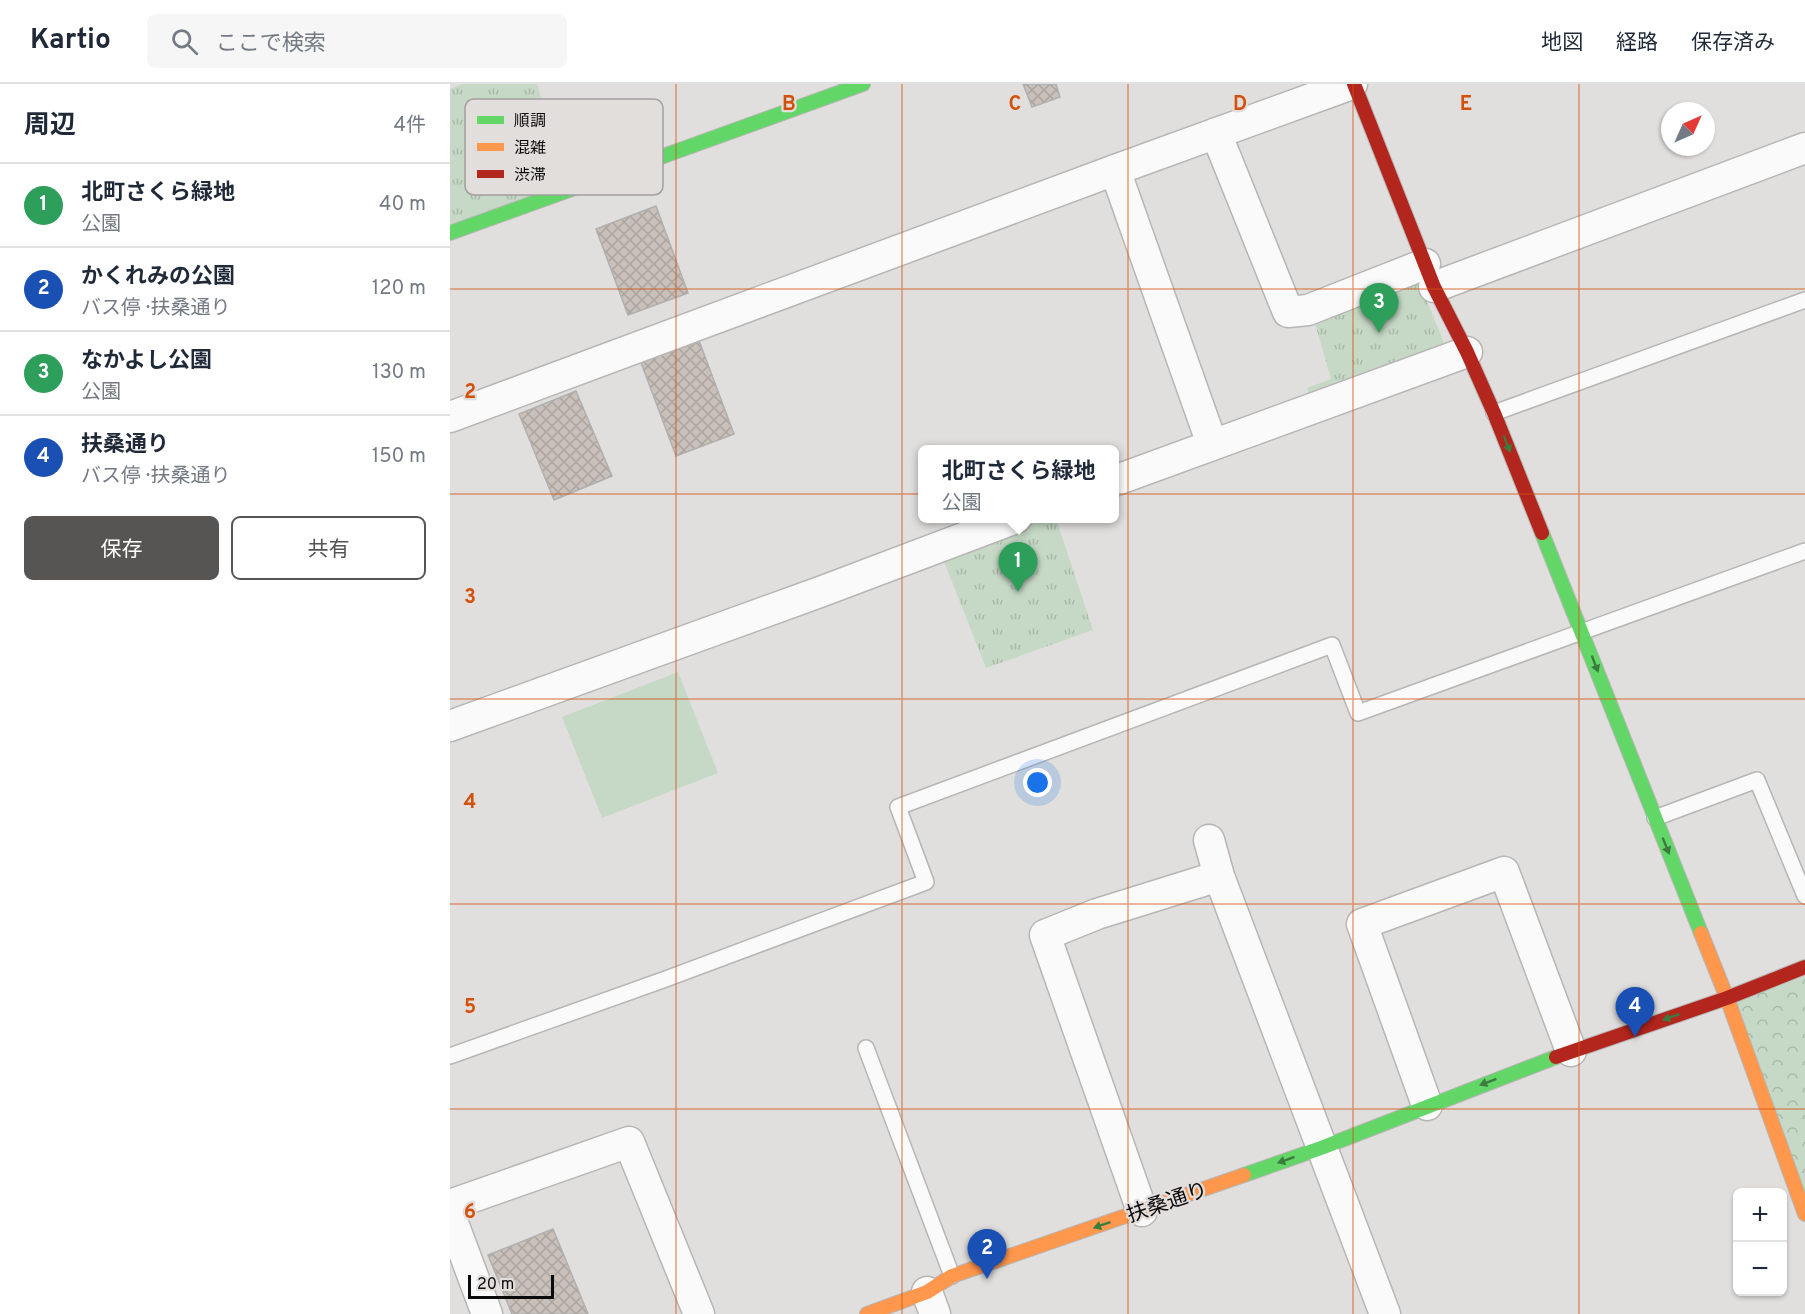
<!DOCTYPE html>
<html lang="ja">
<meta charset="utf-8">
<style>
body{margin:0;font-family:Overpass,"Noto Sans JP",sans-serif;background:#f6f6f7;color:#1f2937}
.controls{position:absolute;right:18px;bottom:18px;display:grid;overflow:hidden;border-radius:9px;box-shadow:0 2px 4px #0004}
.controls button{width:54px;height:54px;display:grid;place-items:center;padding:0;border:0;border-bottom:2px solid #e0e1e3;background:#fff;color:#1f2937;font:30px sans-serif}
.compass{position:absolute;left:1211px;top:18px;width:54px;height:54px;border-radius:50%;background:#fff;box-shadow:0 2px 4px #0004;rotate:45deg}
.scale{position:absolute;left:18px;bottom:15px;width:86px;box-sizing:border-box;padding-left:6px;border:3px solid #0c0b0b;border-top:0;font-size:16px;line-height:21px;white-space:nowrap;color:#0c0b0b;-webkit-text-stroke:4px #e2dedc;paint-order:stroke}
.you{position:absolute;left:588px;top:699px;width:21px;height:21px;margin:-15px;border:4px solid #fff;border-radius:50%;background:#1a73e8;box-shadow:0 0 0 9px #1a73e833}
.badge{display:grid;place-items:center;width:39px;height:39px;border-radius:50%;background:#575554;color:#fff;font-size:20px;font-weight:700}
.pin{position:absolute;translate:-50% -50px;filter:drop-shadow(0 2px 3px #0008)}
.pin::after{content:'';position:absolute;top:32px;width:21px;height:18px;background:inherit;clip-path:polygon(0 0,100% 0,50% 100%)}
.popup{position:absolute;left:468px;top:361px;width:201px;height:78px;box-sizing:border-box;display:grid;place-content:center;border-radius:9px;background:#fff;filter:drop-shadow(0 2px 4px #0005);font-size:20px;white-space:nowrap;color:#747a83}
.popup b{font-size:22px;color:#1f2937}
.popup::after{content:'';position:absolute;left:50%;top:100%;margin-left:-12px;border:12px solid transparent;border-top-color:#fff}
.list{margin:0;padding:0;list-style:none}
h2{display:flex;justify-content:space-between;align-items:center;height:78px;margin:0;padding:0 24px;font-size:26px}
h2 small{font-size:20px;font-weight:400;color:#747a83}
.list li{display:grid;grid-template-columns:39px 1fr auto;gap:18px;align-items:center;box-sizing:border-box;height:84px;padding:0 24px;border-top:2px solid #e0e1e3}
.list b{display:block;font-size:22px;white-space:nowrap}
.list p{margin:0;font-size:20px;white-space:nowrap;color:#747a83}
.list em{font-size:20px;font-style:normal;color:#747a83}
.actions{display:flex;gap:12px;padding:18px 24px}
.actions a{flex:1;padding:14px 0;border:2px solid #575554;border-radius:9px;text-align:center;font-size:21px;color:#575554}
.actions .main{background:#575554;color:#fff}
.icon{flex:none;width:33px;height:33px;fill:none;stroke:currentColor;stroke-width:2;stroke-linecap:round;stroke-linejoin:round}
.map{position:relative;flex:none;width:1355px;height:1230px;overflow:hidden}
header{display:flex;align-items:center;gap:36px;box-sizing:border-box;height:84px;padding:0 30px;background:#fff;border-bottom:2px solid #e0e1e3}
header strong{font-size:28px}
nav{display:flex;gap:33px;margin-inline-start:auto;font-size:21px}
.search{width:420px;height:54px;background:#f6f6f7;display:flex;align-items:center;gap:15px;box-sizing:border-box;padding:0 21px;border-radius:9px;color:#747a83;font-size:22px}
main{display:flex}
aside{flex:1;background:#fff}
.map>svg:first-child{display:block}
</style>
<header>
<strong>Kartio</strong>
<div class="search"><svg class="icon" aria-label="search" viewBox="0 0 24 24"><circle cx="10" cy="10" r="6"/><path d="M15 15l6 6"/></svg>ここで検索</div>
<nav><a>地図</a><a>経路</a><a>保存済み</a></nav>
</header>
<main>
<aside>
<h2>周辺<small>4件</small></h2>
<ul class="list">
<li><span class="badge" style="background:#2e9e5b">1</span><div><b>北町さくら緑地</b><p>公園</p></div><em>40 m</em></li>
<li><span class="badge" style="background:#1a4fb4">2</span><div><b>かくれみの公園</b><p>バス停 · 扶桑通り</p></div><em>120 m</em></li>
<li><span class="badge" style="background:#2e9e5b">3</span><div><b>なかよし公園</b><p>公園</p></div><em>130 m</em></li>
<li><span class="badge" style="background:#1a4fb4">4</span><div><b>扶桑通り</b><p>バス停 · 扶桑通り</p></div><em>150 m</em></li>
</ul>
<div class="actions"><a class="main">保存</a><a>共有</a></div>
</aside>
<div class="map">
<svg width="1355" height="1230" viewBox="0 0 1355 1230">
<defs>
<pattern id="grass-tufts" width="24" height="20" patternUnits="userSpaceOnUse" patternTransform="scale(1.5)"><rect width="24" height="20" fill="#c6d9c6"/><path d="M3 7l-1-3M5 7V3M7 7l1-3M15 17l-1-3M17 17v-4M19 17l1-3" fill="none" stroke="#a9b9a9"/></pattern>
<pattern id="forest-crowns" width="20" height="18" patternUnits="userSpaceOnUse" patternTransform="scale(1.5)"><rect width="20" height="18" fill="#c6d9c6"/><path d="M2 6a3 3 0 1 1 6 0M12 15a3 3 0 1 1 6 0" fill="none" stroke="#a9b9a9"/></pattern>
<pattern id="building-cross-hatch" width="8" height="8" patternUnits="userSpaceOnUse" patternTransform="scale(1.5)"><rect width="8" height="8" fill="#c8c0b9"/><path d="M0 0l8 8M0 8l8-8" fill="none" stroke="#aba49e"/></pattern>
</defs>
<rect width="100%" height="100%" fill="#e1dfdd"/>
<path fill="url(#grass-tufts)" d="M12 0H87L118 107 0 149V5Z
M969 198 995 261 861 318 857 304 881 295 864 236Z
M593 435H606L643 546 536 584 491 470Z"/>
<path fill="url(#forest-crowns)" d="M1355 892V1133L1283 917Z"/>
<path fill="#c6d9c6" d="M228 588 268 689 152 734 112 633Z"/>
<path fill="url(#building-cross-hatch)" stroke="#b1b0af" stroke-width="1.5" d="M573 0H606L610 13 582 23Z
M206 122 238 209 178 231 146 145Z
M248 254 284 350 226 372 190 276Z
M126 307 162 392 104 416 69 330Z
M103 1145 138 1230H62L38 1171Z"/>
<g fill="none" stroke-linecap="round" stroke-linejoin="round">
<defs>
<path id="lane" d="M1044 329 1355 216
M1205 734 1307 696 1355 812
M416 964 502 1192
M0 972 213 896 476 798 448 723 882 561 908 629 1355 467"/>
<path id="street" d="M766 49 838 228 858 226 975 180
M665 86 762 360
M984 203 1355 64
M0 333 665 86 902 0
M664 397 1017 268
M0 642 370 508 566 434
M759 756 769 792 935 1230
M977 1021 912 840 1054 788 1121 967
M0 1121 179 1058 249 1230
M692 1127 595 851 647 830 769 792
M0 1131 37 1230
M477 1208 485 1230"/>
<path id="fast" d="M0 149 413 0
M1092 449 1251 849
M794 1091 871 1064 1106 973"/>
<path id="slow" d="M1251 849 1277 914 1355 1130
M417 1230 477 1208 502 1192 794 1091"/>
<path id="jam" d="M904 0 984 203 1017 268 1044 329 1092 449
M1106 973 1277 914 1355 883"/>
</defs>
<use href="#lane" stroke="#b7b6b5" stroke-width="18"/>
<use href="#street" stroke="#b7b6b5" stroke-width="33"/>
<use href="#fast" stroke="#b7b6b5" stroke-width="16"/>
<use href="#slow" stroke="#b7b6b5" stroke-width="16"/>
<use href="#jam" stroke="#b7b6b5" stroke-width="16"/>
<use href="#lane" stroke="#fafafa" stroke-width="15"/>
<use href="#street" stroke="#fafafa" stroke-width="30"/>
<use href="#fast" stroke="#63d668" stroke-width="14"/>
<use href="#slow" stroke="#ff974d" stroke-width="14"/>
<use href="#jam" stroke="#b3261e" stroke-width="14"/>
</g>
<defs><path id="oneway-solid" d="M-6-.8H1V-3.2L6.5 0L1 3.2V.8H-6Z" transform="scale(1.5)"/></defs>
<g fill="#3c7b3e">
<use href="#oneway-solid" transform="translate(1057 360) rotate(68)"/>
<use href="#oneway-solid" transform="translate(1145 580) rotate(69)"/>
<use href="#oneway-solid" transform="translate(1216 762) rotate(68)"/>
<use href="#oneway-solid" transform="translate(1221 933) rotate(161)"/>
<use href="#oneway-solid" transform="translate(1038 998) rotate(159)"/>
<use href="#oneway-solid" transform="translate(836 1076) rotate(160)"/>
<use href="#oneway-solid" transform="translate(652 1141) rotate(161)"/>
</g>
<path fill="none" stroke="#d2510c" stroke-width="1.5" stroke-opacity="0.55" d="M226 0V1230M452 0V1230M678 0V1230M903 0V1230M1129 0V1230M0 205H1355M0 410H1355M0 615H1355M0 820H1355M0 1025H1355"/>
<g text-anchor="middle" stroke-width="4.5" stroke-linejoin="round" paint-order="stroke">
<g font-size="21" fill="#0c0b0b" stroke="#e2dedc">
<text transform="translate(717 1118) rotate(-19)" y="7">扶桑通り</text>
</g>
</g>
<rect x="15" y="15" width="198" height="96" rx="9" fill="#e2dedc" stroke="#a29f9d" stroke-width="1.5"/>
<rect x="27" y="32" width="27" height="8" fill="#63d668"/>
<rect x="27" y="59" width="27" height="8" fill="#ff974d"/>
<rect x="27" y="86" width="27" height="8" fill="#b3261e"/>
<g font-size="16" fill="#0c0b0b">
<text x="64" y="42">順調</text>
<text x="64" y="69">混雑</text>
<text x="64" y="96">渋滞</text>
</g>
<g font-size="20" text-anchor="middle" font-weight="bold" fill="#d2510c" stroke="#e2dedc" stroke-width="4.5" stroke-linejoin="round" paint-order="stroke">
<text x="339" y="26">B</text>
<text x="565" y="26">C</text>
<text x="790" y="26">D</text>
<text x="1016" y="26">E</text>
<text x="20" y="314">2</text>
<text x="20" y="519">3</text>
<text x="20" y="724">4</text>
<text x="20" y="929">5</text>
<text x="20" y="1134">6</text>
</g>
</svg>
<div class="controls">
<button>+</button>
<button>−</button>
</div>
<svg class="compass" viewBox="-18 -18 36 36"><path d="M0-13l5 13h-10z" fill="#e53935"/><path d="M0 13l5-13h-10z" fill="#747a83"/></svg>
<div class="scale">20 m</div>
<div class="you"></div>
<div class="pin badge" style="left:568px;top:508px;background:#2e9e5b">1</div>
<div class="popup"><b>北町さくら緑地</b>公園</div>
<div class="pin badge" style="left:537px;top:1195px;background:#1a4fb4">2</div>
<div class="pin badge" style="left:929px;top:249px;background:#2e9e5b">3</div>
<div class="pin badge" style="left:1185px;top:953px;background:#1a4fb4">4</div>
</div>
</main>
